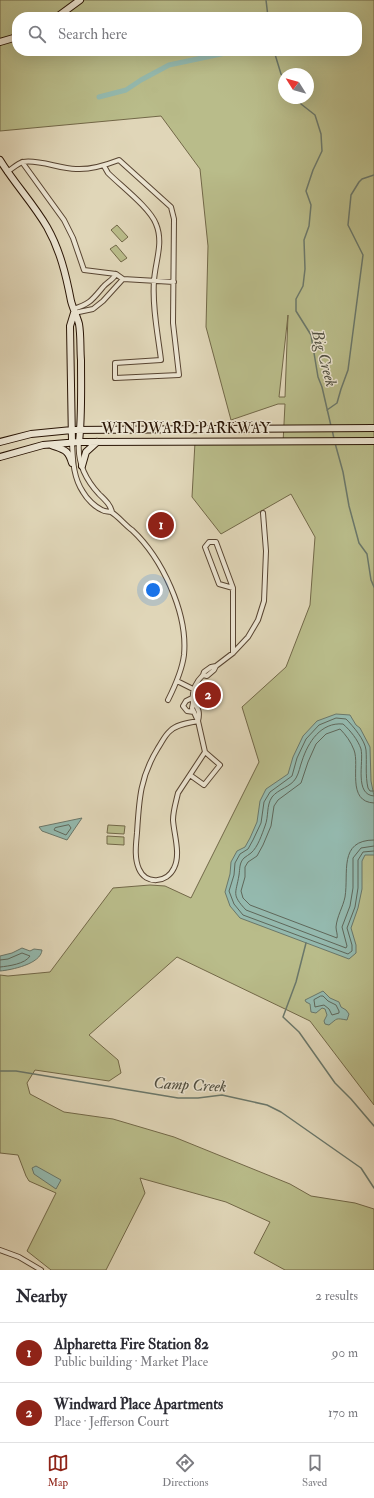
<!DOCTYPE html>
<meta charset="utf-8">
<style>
body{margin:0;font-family:"IM FELL Double Pica",serif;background:#f2f2f3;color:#2b2b33}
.compass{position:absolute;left:278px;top:68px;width:36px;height:36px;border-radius:50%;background:#fff;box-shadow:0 4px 16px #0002;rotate:307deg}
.you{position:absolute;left:153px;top:590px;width:14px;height:14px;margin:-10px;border:3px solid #fff;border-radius:50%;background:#1a73e8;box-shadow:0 0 0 6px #1a73e833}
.badge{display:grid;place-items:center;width:26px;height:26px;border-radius:50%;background:#8f2418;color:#fff;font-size:13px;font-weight:700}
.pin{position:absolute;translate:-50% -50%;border:2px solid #fff;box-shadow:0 1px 4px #0006}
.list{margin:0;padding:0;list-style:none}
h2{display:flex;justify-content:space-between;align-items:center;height:52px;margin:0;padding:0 16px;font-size:17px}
h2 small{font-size:13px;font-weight:400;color:#7c7c81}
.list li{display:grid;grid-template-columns:26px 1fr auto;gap:12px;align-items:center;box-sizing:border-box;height:60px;padding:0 16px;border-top:1px solid #e1e1e2}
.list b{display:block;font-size:15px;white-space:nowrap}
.list p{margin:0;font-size:13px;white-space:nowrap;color:#7c7c81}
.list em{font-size:13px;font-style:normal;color:#7c7c81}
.icon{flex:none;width:22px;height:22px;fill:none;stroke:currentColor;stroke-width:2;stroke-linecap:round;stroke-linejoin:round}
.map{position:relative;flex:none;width:374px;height:1270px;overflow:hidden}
.search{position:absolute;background:#fff;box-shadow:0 4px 16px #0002;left:12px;right:12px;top:12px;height:44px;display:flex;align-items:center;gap:10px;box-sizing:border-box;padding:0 14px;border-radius:16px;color:#7c7c81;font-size:15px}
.sheet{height:172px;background:#fff}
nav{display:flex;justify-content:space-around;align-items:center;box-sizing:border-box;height:56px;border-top:1px solid #e1e1e2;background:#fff;font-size:11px;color:#7c7c81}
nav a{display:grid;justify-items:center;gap:2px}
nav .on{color:#8f2418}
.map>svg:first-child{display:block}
</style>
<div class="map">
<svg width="374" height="1270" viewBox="0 0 374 1270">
<rect width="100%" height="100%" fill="#e0d6b8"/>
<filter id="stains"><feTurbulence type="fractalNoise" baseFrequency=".005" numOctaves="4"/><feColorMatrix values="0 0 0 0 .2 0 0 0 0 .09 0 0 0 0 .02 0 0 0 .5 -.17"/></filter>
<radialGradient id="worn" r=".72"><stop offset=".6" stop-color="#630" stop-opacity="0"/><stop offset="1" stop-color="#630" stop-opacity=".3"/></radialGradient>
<path fill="#b9bc8a" stroke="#726848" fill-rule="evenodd" d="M0 0H374V1105L310 1021 177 957 89 1035 118 1060 121 1073 109 1081 35 1070 27 1083 30 1094 64 1112 113 1119 174 1137 290 1184 311 1196 355 1203 374 1209V1270H285L254 1253 270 1222 226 1202 140 1178 145 1193 106 1270H51L27 1251 56 1193 29 1181 26 1176 18 1155 0 1153V975L8 976 50 972 113 888 150 885 165 886 191 898 259 762 242 707 286 667 310 605 315 537 291 494 221 534 192 497 195 442 283 443 285 404H278L231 420 206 327 208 246 200 169 161 116 0 131ZM17 17H357V51H17ZM284 74H308V98H284ZM288 315 285 397H279Z
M117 225 128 237 122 242 111 230Z
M116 245 127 258 121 262 110 249Z
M108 825 125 826 124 834 107 833Z
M107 836 124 837V845L107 844Z"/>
<path fill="#94b9ae" stroke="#6a776a" d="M336 714 350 715 356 725 360 728 370 747 371 781 374 796V855H365L362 861V889L358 908 351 928 356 945V953L349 959 240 918 230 906 225 892 230 874 231 862 237 851 245 847 250 838 257 822 260 801 266 789 288 774 293 757 303 736 317 721Z
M82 818 67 840 42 831 39 827Z
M22 948 30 951 34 949 42 950C41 964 11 970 0 971V956L12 953Z
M323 991 330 998 339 1002 341 1007 346 1010 349 1014 347 1020C335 1018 338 1018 329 1025L325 1024 324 1021 327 1015 325 1009 322 1008 316 1013 311 1012 310 1004 306 1002 305 1000Z
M36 1166 61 1180 56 1189 34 1174 32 1168Z"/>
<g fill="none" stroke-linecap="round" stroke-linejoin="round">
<path stroke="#5f675a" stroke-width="1" d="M374 791H370L368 788C365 775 367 763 366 750 365 740 353 726 346 719L336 718 319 725 306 739 297 758 292 776 270 792 264 802 261 823 253 840 248 849 240 854 235 863 234 875 229 891 234 904 243 915 348 954 352 951V945L347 928 355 907 358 888V860L363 852 374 851
M374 796C354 795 364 762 361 749 358 740 350 730 343 724 321 722 308 742 302 761 300 766 299 773 296 778 291 787 278 789 272 797 266 806 269 816 265 826 262 834 258 847 251 853 249 855 246 856 244 858 239 863 240 869 239 875 236 894 231 894 246 910L346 948 347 946 342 927 350 906 353 888V858L361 848 374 846
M374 803C346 802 360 765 354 750 351 742 346 735 340 729L326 734 316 744 308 762 301 783 278 800 274 806 271 826 263 845 257 856 248 862 245 867V877L241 891 243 898 250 905 337 938C338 935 336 931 336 927 337 916 343 907 345 897 349 873 338 840 374 840
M69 825 71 828 66 835 54 830 55 828Z
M0 960 8 959 22 953 30 956C25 964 9 966 0 967
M321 996H323L328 1001 336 1005 339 1011V1013L332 1015 329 1009 324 1005 315 1007 314 1000Z"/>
<path stroke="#6a776a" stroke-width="1.5" d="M266 0 268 17
M274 51 281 74 284 78
M298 98 301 104 315 115 321 134 322 151 313 170 306 191 311 205 309 226 304 240 305 269 303 286 296 299V311L311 335 318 377 322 387 331 426
M327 410 337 403 341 389 348 370 363 255 348 225 351 195 359 182 362 179 374 175
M332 429 334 439
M335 443 343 472 349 506 359 543 367 554 371 580 374 587
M306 943 296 982 283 1017 299 1032 335 1083 351 1099 374 1126
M0 1071H16L178 1098H198L222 1095 267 1105 281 1112 361 1168 374 1188"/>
<path stroke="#94b9ae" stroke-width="5" d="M247 51H258
M99 97 126 90 141 80 169 65 235 51"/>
<defs>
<path id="street" d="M22 162 64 220 73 238 84 270 116 274 123 279 174 282
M7 172C12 169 18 163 23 162 38 159 60 169 76 169 90 170 106 165 119 160L171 207 174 219 173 323 179 375 115 378V363L161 360C158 335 152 307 154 281 155 262 164 243 156 224 150 208 121 186 108 173L104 166
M73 309C90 304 92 300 103 287 107 282 113 280 116 274
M74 313 93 309 103 301 123 279
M79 442C77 463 86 480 99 494 105 500 110 504 112 512
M72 443C73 460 73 477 83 492 87 499 95 507 102 510 105 512 108 511 111 512 117 515 126 526 132 530 162 558 188 613 184 655 182 671 175 686 168 700
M209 542H216L233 588 219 584 205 547Z
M233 588V653
M216 666 233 653 248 637 258 620 264 601 266 551 263 513
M216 666 214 670 207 676 203 675 204 672 211 667Z
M177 681 193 689
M192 698 186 701 183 706 187 711 194 712
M193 703C199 708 200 713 198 721L192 708Z
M193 703C191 691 195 683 203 675
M198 721 205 752 178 793C176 802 173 811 173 820 174 835 181 854 174 868 167 883 146 885 139 869 134 858 136 844 137 833 139 800 140 777 158 748 162 742 165 735 170 731 177 724 189 723 198 721Z
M190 775 204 785 220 765 205 752
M0 1250 19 1257 41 1270"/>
<path id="secondary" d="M57 17 80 0
M0 42 17 37
M0 160C14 183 33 203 47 227 60 250 66 275 71 301 73 309 77 316 79 324 81 335 80 349 81 360 81 388 82 415 79 442
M0 442 31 434 72 430 374 428
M72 443 70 326 74 313
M51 445C64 450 68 449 72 463
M0 457 43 445 79 442 374 441
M82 466 86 452 97 442"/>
</defs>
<use href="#street" stroke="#584532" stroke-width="6"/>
<use href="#secondary" stroke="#2a1505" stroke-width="8"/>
<use href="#street" stroke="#ebe4d1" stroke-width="4"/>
<use href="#secondary" stroke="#ebe4d1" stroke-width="6"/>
</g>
<g text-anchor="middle" stroke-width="3" stroke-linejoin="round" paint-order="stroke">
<g font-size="15" fill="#2a1505" stroke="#ebe4d1">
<text x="186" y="433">WINDWARD PARKWAY</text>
</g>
<g font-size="16" font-style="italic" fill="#4f4e40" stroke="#ebe4d1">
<text transform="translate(325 358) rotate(75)" y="6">Big Creek</text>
<text transform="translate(190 1084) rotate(3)" y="6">Camp Creek</text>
</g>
</g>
<rect width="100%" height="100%" filter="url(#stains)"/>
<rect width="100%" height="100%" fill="url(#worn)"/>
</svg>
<svg class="compass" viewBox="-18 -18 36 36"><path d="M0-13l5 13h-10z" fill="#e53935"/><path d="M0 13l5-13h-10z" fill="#7c7c81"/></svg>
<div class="you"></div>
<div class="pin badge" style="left:161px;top:525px">1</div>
<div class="pin badge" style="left:208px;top:695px">2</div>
<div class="search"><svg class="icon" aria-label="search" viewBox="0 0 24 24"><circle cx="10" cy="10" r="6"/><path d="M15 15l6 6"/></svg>Search here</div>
</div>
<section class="sheet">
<h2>Nearby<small>2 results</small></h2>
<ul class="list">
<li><span class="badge">1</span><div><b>Alpharetta Fire Station 82</b><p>Public building · Market Place</p></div><em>90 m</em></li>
<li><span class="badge">2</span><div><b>Windward Place Apartments</b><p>Place · Jefferson Court</p></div><em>170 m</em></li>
</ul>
</section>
<nav>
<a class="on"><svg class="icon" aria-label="map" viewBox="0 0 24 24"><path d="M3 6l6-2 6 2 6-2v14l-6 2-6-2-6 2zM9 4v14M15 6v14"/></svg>Map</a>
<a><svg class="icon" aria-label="directions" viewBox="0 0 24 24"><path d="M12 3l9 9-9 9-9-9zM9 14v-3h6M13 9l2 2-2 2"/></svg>Directions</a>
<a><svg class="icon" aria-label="saved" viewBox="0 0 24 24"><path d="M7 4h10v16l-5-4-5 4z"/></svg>Saved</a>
</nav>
